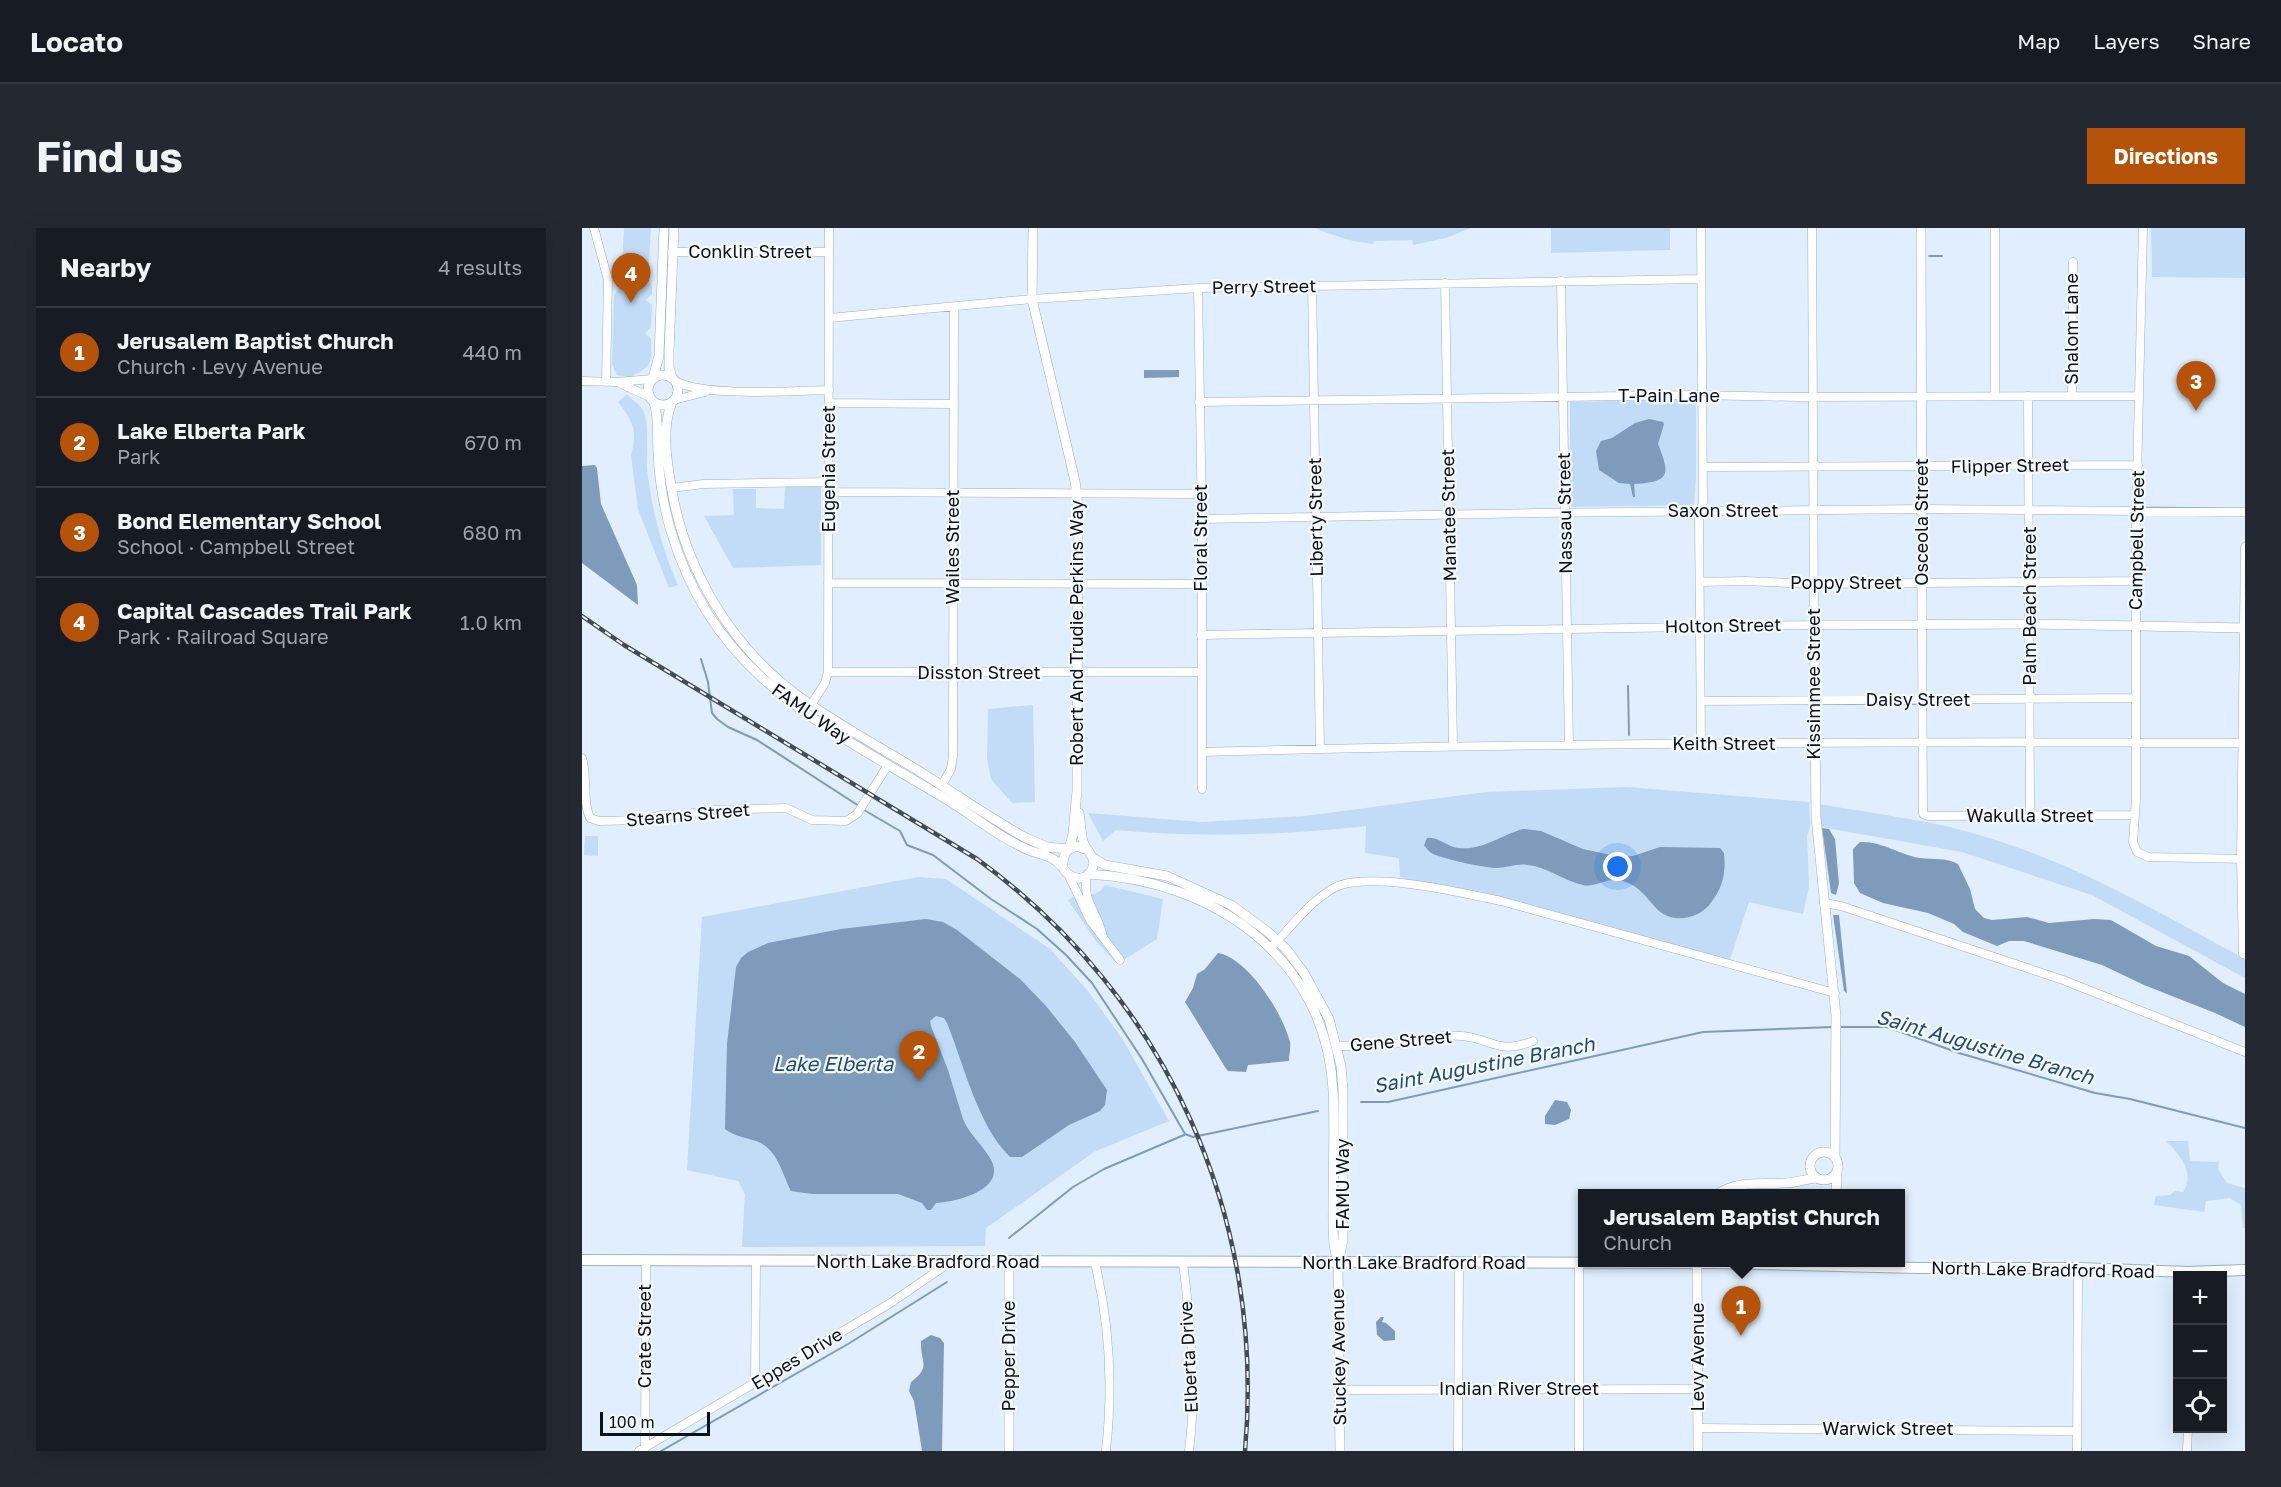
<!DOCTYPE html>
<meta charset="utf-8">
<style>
body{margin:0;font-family:"Golos Text",sans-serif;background:#242831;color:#f1f3f6}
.controls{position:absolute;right:18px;bottom:18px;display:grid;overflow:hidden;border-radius:0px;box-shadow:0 6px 24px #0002}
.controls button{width:54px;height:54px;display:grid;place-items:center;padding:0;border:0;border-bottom:2px solid #363941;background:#171b24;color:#f1f3f6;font:30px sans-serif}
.scale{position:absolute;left:18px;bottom:15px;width:110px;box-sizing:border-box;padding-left:6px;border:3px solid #091119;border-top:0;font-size:16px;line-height:21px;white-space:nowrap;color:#091119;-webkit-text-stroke:4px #f5faff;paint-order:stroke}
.you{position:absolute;left:1036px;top:639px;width:21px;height:21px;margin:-15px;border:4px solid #fff;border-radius:50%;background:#1a73e8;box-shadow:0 0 0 9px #1a73e833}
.badge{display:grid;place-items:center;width:39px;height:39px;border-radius:50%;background:#b45309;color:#fff;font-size:20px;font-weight:700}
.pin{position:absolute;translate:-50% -50px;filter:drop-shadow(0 2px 3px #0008)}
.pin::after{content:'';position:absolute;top:32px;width:21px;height:18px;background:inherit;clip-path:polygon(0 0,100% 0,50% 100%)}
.popup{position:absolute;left:996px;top:961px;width:327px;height:78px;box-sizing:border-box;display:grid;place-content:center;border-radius:0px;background:#171b24;filter:drop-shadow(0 2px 4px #0005);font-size:20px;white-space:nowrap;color:#9ea1a6}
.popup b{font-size:22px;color:#f1f3f6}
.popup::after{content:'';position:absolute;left:50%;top:100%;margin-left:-12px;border:12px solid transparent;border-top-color:#171b24}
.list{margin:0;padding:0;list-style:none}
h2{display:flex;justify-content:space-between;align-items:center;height:78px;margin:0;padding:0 24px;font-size:26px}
h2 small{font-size:20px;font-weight:400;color:#9ea1a6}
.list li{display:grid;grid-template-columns:39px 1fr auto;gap:18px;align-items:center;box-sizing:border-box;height:90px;padding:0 24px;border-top:2px solid #363941}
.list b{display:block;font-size:22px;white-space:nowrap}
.list p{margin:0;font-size:20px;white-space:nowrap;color:#9ea1a6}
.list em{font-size:20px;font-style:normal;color:#9ea1a6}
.icon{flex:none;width:33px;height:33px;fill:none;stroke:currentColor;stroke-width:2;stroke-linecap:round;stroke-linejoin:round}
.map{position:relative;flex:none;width:1663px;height:1223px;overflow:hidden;border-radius:0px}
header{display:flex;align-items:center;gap:36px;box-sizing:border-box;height:84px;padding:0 30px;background:#171b24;border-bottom:2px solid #363941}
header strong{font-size:28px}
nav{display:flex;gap:33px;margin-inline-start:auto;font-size:21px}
.intro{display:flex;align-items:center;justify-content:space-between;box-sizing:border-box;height:144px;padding:0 36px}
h1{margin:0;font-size:42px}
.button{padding:15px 27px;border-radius:0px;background:#b45309;color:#fff;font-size:21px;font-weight:700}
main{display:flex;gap:36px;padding:0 36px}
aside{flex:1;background:#171b24;border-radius:0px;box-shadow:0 6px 24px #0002}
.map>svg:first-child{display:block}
</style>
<header>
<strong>Locato</strong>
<nav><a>Map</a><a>Layers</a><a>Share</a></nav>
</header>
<div class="intro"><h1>Find us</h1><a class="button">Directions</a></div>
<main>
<aside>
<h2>Nearby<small>4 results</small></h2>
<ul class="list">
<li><span class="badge">1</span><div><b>Jerusalem Baptist Church</b><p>Church · Levy Avenue</p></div><em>440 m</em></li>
<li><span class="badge">2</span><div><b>Lake Elberta Park</b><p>Park</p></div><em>670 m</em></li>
<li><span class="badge">3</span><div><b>Bond Elementary School</b><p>School · Campbell Street</p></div><em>680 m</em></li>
<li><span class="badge">4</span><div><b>Capital Cascades Trail Park</b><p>Park · Railroad Square</p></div><em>1.0 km</em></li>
</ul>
</aside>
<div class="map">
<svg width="1663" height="1223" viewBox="0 0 1663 1223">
<rect width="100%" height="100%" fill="#e0eefd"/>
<path fill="#c2dbf6" d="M42 0H69L66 49 70 59V66L64 72 70 77 69 99 63 105 69 111C69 131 72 138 52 147L51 150 35 147 30 136 32 67 39 58Z
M733 0H889L864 10 831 17 830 12 792 13 791 16C771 14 752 8 733 0Z
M969 0H1088V22L969 25Z
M1569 0H1663V50L1570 49Z
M45 166C49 172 57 175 61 182 68 195 64 225 65 241 70 282 79 319 96 357L87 360 56 281 49 227C56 202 51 193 36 174Z
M1108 171 1114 172V249L1112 277 991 279 988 277V174Z
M203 258 239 259V337L151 340 122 288 152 287 151 261H174V280L202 281Z
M451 477 453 574 430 575 409 551 405 530 406 481Z
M1045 559 1227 574 1228 599 1225 609 1227 658 1221 686 1167 674 1148 732 928 671 877 660 834 654 818 649 817 630 783 625 784 598C701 607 618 610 534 602L521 613 506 585 620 594 723 588 904 564Z
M1237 576C1287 585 1341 591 1390 605 1488 632 1574 683 1663 731V750L1510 667 1380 624 1239 599Z
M3 608H16V628L2 627Z
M336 649 364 651 468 721 506 763 541 812 587 893 512 924 404 1000 403 1018 160 1019 163 966 156 953 105 942 120 689Z
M523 657 581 671 575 711 535 736 514 713 486 672C498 664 515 672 523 657Z
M1584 913H1606L1608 933 1637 934 1636 941 1645 955 1663 960V1000H1661L1659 977 1648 970 1624 973 1622 984 1572 977 1574 968 1588 967 1593 963 1601 964C1614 945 1597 926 1584 913Z"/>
<path fill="#7e9bbb" d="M562 142H597V149L562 150Z
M1067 191 1081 194 1082 196 1076 216C1088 246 1089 254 1052 256L1053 269H1051L1048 256 1037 255 1017 242 1014 223 1019 213 1030 210 1053 195Z
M13 237 15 240 19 276 55 357 56 377 0 335V238Z
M1240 600 1247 601 1253 611 1257 655 1254 667 1249 665Z
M941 601 959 603 1001 621 1038 629 1051 628 1078 619 1138 620 1142 625C1144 645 1141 660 1128 676 1116 691 1091 696 1076 682 1064 670 1058 658 1041 653 1024 649 1014 660 1001 657 982 653 966 639 946 637 935 635 925 640 914 640 903 640 855 630 848 624 846 622 843 619 842 617L845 610C856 608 865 619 876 620 900 623 919 607 941 601Z
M1278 614C1300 613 1318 627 1338 630 1352 632 1363 629 1376 636L1388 661 1393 681 1402 690 1410 692 1445 689 1467 695 1512 691 1529 692 1574 718 1607 728 1641 755 1663 766V799L1633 785 1562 757 1520 737 1442 713H1427L1415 718 1381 704 1372 696 1346 685 1301 675 1278 665 1272 655 1271 621Z
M1251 687H1257L1265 765 1262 763Z
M344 691 361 694 375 702 438 751 464 778 493 814 525 862 523 877 518 883 487 897 440 929H428C396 898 382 837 365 795L362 790 354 788 348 793 349 798 366 842 381 891C386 905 400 916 408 930 427 961 375 974 354 975L349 982H345L340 975 316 966H230L209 963C200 946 196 921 174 913 162 909 154 909 143 901L145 816 154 739 159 730 166 724 186 715 259 701Z
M636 725C666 730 701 786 708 814 709 821 707 826 707 833L666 837 664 844 646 843 643 839 603 774 611 760 615 746 623 741Z
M973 872 985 874 989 882 987 891 973 897 963 896V888Z
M799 1089H802L800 1094 804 1095 813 1103V1112L802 1113 795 1107 794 1094Z
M349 1107 358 1110 362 1115 360 1223H340L332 1173 327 1163 329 1154C350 1138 338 1135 339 1113Z"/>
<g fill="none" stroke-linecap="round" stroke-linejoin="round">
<path stroke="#7e9bbb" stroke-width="2" d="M1347 28H1360
M119 431 126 454 130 485 135 491 146 499 175 512 277 578
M1046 458 1047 507
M282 582 318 603 325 617 351 627 409 671 455 701 484 727 510 755 560 831 603 906 611 909 736 883
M1257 799H1305L1377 825 1513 865 1548 871 1663 900
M779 874H806L1121 804 1251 799
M427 1010 491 959 522 941 602 907
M79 1223 266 1116 365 1054"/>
<defs>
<path id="minor" d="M12 0 26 52 24 153
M1413 0V168
M1561 0 1554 291V571L1551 614 1555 624 1566 629 1663 631
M90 24H247
M979 53 987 517
M863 55 871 518
M730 58 738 521
M616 60 620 291V561
M247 90 450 71 616 60 1119 51
M0 153 35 154 70 151
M93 153C121 169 212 163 247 162
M39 156 68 169
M1446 168 1448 588
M1490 168 1491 34
M92 172 123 164
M617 174 1115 167 1216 169 1557 168
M247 175 372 176
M1121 239 1556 237
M90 260 121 256 247 254
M247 264 620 266
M620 291 953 285 1340 281 1663 284
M1118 354 1163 353 1232 356 1554 353
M246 355 619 356
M1340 397 1341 586 1346 588 1553 587
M619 407 1232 397 1230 0
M246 444H619
M1119 473 1553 470
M229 477 243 455 246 444 247 0
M1119 516 1117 289 1121 274 1119 0
M620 524C968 515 1315 513 1663 515
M0 530C6 550 0 573 8 590L17 593 60 592 79 587H99L129 582 204 580 230 592 264 593 275 586 306 537
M360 557 369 541 371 528 372 79
M505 647C500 673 514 682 520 705
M487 648 508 692 538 732
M1242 675 1259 678 1481 752 1663 824
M689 720C708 700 728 673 752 660 785 642 881 665 919 673L1253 765
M1661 726 1659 631 1663 319
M755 818C773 818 792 819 811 816 834 814 855 805 880 808 912 811 915 827 951 813
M513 1035C528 1097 531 1159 524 1223
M601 1035C609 1098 615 1160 607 1223
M997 1035V1223
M173 1156 174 1033
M757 1162 1116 1161
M1116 1200 1495 1203
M63 1220 64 1033
M57 1223 307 1076 370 1033
M876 1223 877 1036
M1495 1223 1496 1040
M1605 1223 1606 1200"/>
<path id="tertiary" d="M451 0 450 71 493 253 496 278 495 563 491 606 487 621
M1339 0 1340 397
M66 162a15 15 0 1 1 30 0a15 15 0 1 1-30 0Z
M71 150 77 128 82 0
M90 150 87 139V124L92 0
M72 174C77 190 75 207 76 224 77 249 81 275 88 300 131 449 242 498 364 571 392 588 419 611 449 623 461 627 473 629 480 639
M90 174C79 201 85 235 90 263 104 343 150 419 215 467 250 493 289 514 327 537 365 560 403 587 442 609L465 619 486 621
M497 585C499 595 498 608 503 618 507 625 514 630 511 639 505 657 484 651 480 637L484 623 494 618 506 622
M511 630 523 637 585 648 649 677 686 704 704 721 722 745 747 791 759 838 761 862V1012L756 1035
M506 646C631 652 744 729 751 862 753 900 751 938 751 976 751 995 750 1016 756 1035L758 1223
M1228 938a14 14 0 1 1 28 0a14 14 0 1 1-28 0Z
M1253 930 1254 788 1234 589 1232 397 1448 396 1663 400
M1136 966C1156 952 1179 957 1202 955 1213 955 1223 951 1235 950
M1254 966 1255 944
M1115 1034 1116 1223
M427 1223V1034"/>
<path id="secondary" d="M0 1032 1132 1035 1336 1040H1496L1606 1044 1663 1042"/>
</defs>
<use href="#minor" stroke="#9bb1c8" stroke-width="9"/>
<use href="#tertiary" stroke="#9bb1c8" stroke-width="10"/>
<use href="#secondary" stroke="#9bb1c8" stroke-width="12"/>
<use href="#minor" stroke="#fff" stroke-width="8"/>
<use href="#tertiary" stroke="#fff" stroke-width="9"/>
<use href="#secondary" stroke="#fff" stroke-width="10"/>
<defs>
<path id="rail" d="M0 388 42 417 395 631C585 769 684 989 663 1223"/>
</defs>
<use href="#rail" stroke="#434c56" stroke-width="4.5"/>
<use href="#rail" stroke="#f5faff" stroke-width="2" stroke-dasharray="7" stroke-linecap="butt"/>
</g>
<g text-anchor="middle" stroke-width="4.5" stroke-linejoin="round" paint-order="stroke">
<g font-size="18" fill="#091119" stroke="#f5faff">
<text x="168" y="30">Conklin Street</text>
<text transform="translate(682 59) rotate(-1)" y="6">Perry Street</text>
<text transform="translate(1490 101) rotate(-90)" y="6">Shalom Lane</text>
<text x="1087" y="174">T-Pain Lane</text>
<text transform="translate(1428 238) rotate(-1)" y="6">Flipper Street</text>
<text transform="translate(247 241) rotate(-90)" y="6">Eugenia Street</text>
<text x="1141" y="289">Saxon Street</text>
<text transform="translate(983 285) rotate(-91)" y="6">Nassau Street</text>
<text transform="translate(867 287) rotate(-91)" y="6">Manatee Street</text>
<text transform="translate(734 289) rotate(-91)" y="6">Liberty Street</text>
<text transform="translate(1340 294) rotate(-90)" y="6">Osceola Street</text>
<text transform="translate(619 310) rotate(-90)" y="6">Floral Street</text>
<text transform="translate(1555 312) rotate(-89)" y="6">Campbell Street</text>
<text transform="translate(371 319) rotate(-90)" y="6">Wailes Street</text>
<text x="1264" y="361">Poppy Street</text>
<text transform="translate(1448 378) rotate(-90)" y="6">Palm Beach Street</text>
<text transform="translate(1141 398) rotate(-1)" y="6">Holton Street</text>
<text transform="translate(495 405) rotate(-90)" y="6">Robert And Trudie Perkins Way</text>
<text x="397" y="451">Disston Street</text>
<text transform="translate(1232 456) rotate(-90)" y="6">Kissimmee Street</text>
<text x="1336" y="478">Daisy Street</text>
<text transform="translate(229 486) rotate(35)" y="6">FAMU Way</text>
<text x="1142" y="522">Keith Street</text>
<text transform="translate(106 587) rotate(-5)" y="6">Stearns Street</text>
<text x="1448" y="594">Wakulla Street</text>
<text transform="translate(819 813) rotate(-5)" y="6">Gene Street</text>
<text transform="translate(761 956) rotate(-90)" y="6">FAMU Way</text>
<text x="346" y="1040">North Lake Bradford Road</text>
<text x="832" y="1041">North Lake Bradford Road</text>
<text transform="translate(1461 1042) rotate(1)" y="6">North Lake Bradford Road</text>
<text transform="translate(63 1108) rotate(-90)" y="6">Crate Street</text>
<text transform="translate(427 1128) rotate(-90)" y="6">Pepper Drive</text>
<text transform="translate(607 1129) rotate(-93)" y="6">Elberta Drive</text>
<text transform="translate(757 1129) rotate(-91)" y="6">Stuckey Avenue</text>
<text transform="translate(1116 1129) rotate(-90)" y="6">Levy Avenue</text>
<text transform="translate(215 1131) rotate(-31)" y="6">Eppes Drive</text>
<text x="937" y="1167">Indian River Street</text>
<text x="1306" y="1207">Warwick Street</text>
</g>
<g font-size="20" font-style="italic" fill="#204b76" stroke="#f5faff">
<text transform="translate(1403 819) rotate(16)" y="7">Saint Augustine Branch</text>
<text x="251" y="843">Lake Elberta</text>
<text transform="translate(902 837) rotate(-11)" y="7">Saint Augustine Branch</text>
</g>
</g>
</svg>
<div class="controls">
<button>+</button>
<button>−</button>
<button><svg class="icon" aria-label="locate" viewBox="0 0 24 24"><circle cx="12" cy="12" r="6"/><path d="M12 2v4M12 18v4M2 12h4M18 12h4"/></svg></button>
</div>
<div class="scale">100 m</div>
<div class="you"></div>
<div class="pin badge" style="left:1159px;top:1108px">1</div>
<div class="popup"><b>Jerusalem Baptist Church</b>Church</div>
<div class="pin badge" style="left:337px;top:853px">2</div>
<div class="pin badge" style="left:1614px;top:183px">3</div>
<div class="pin badge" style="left:49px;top:75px">4</div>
</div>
</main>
